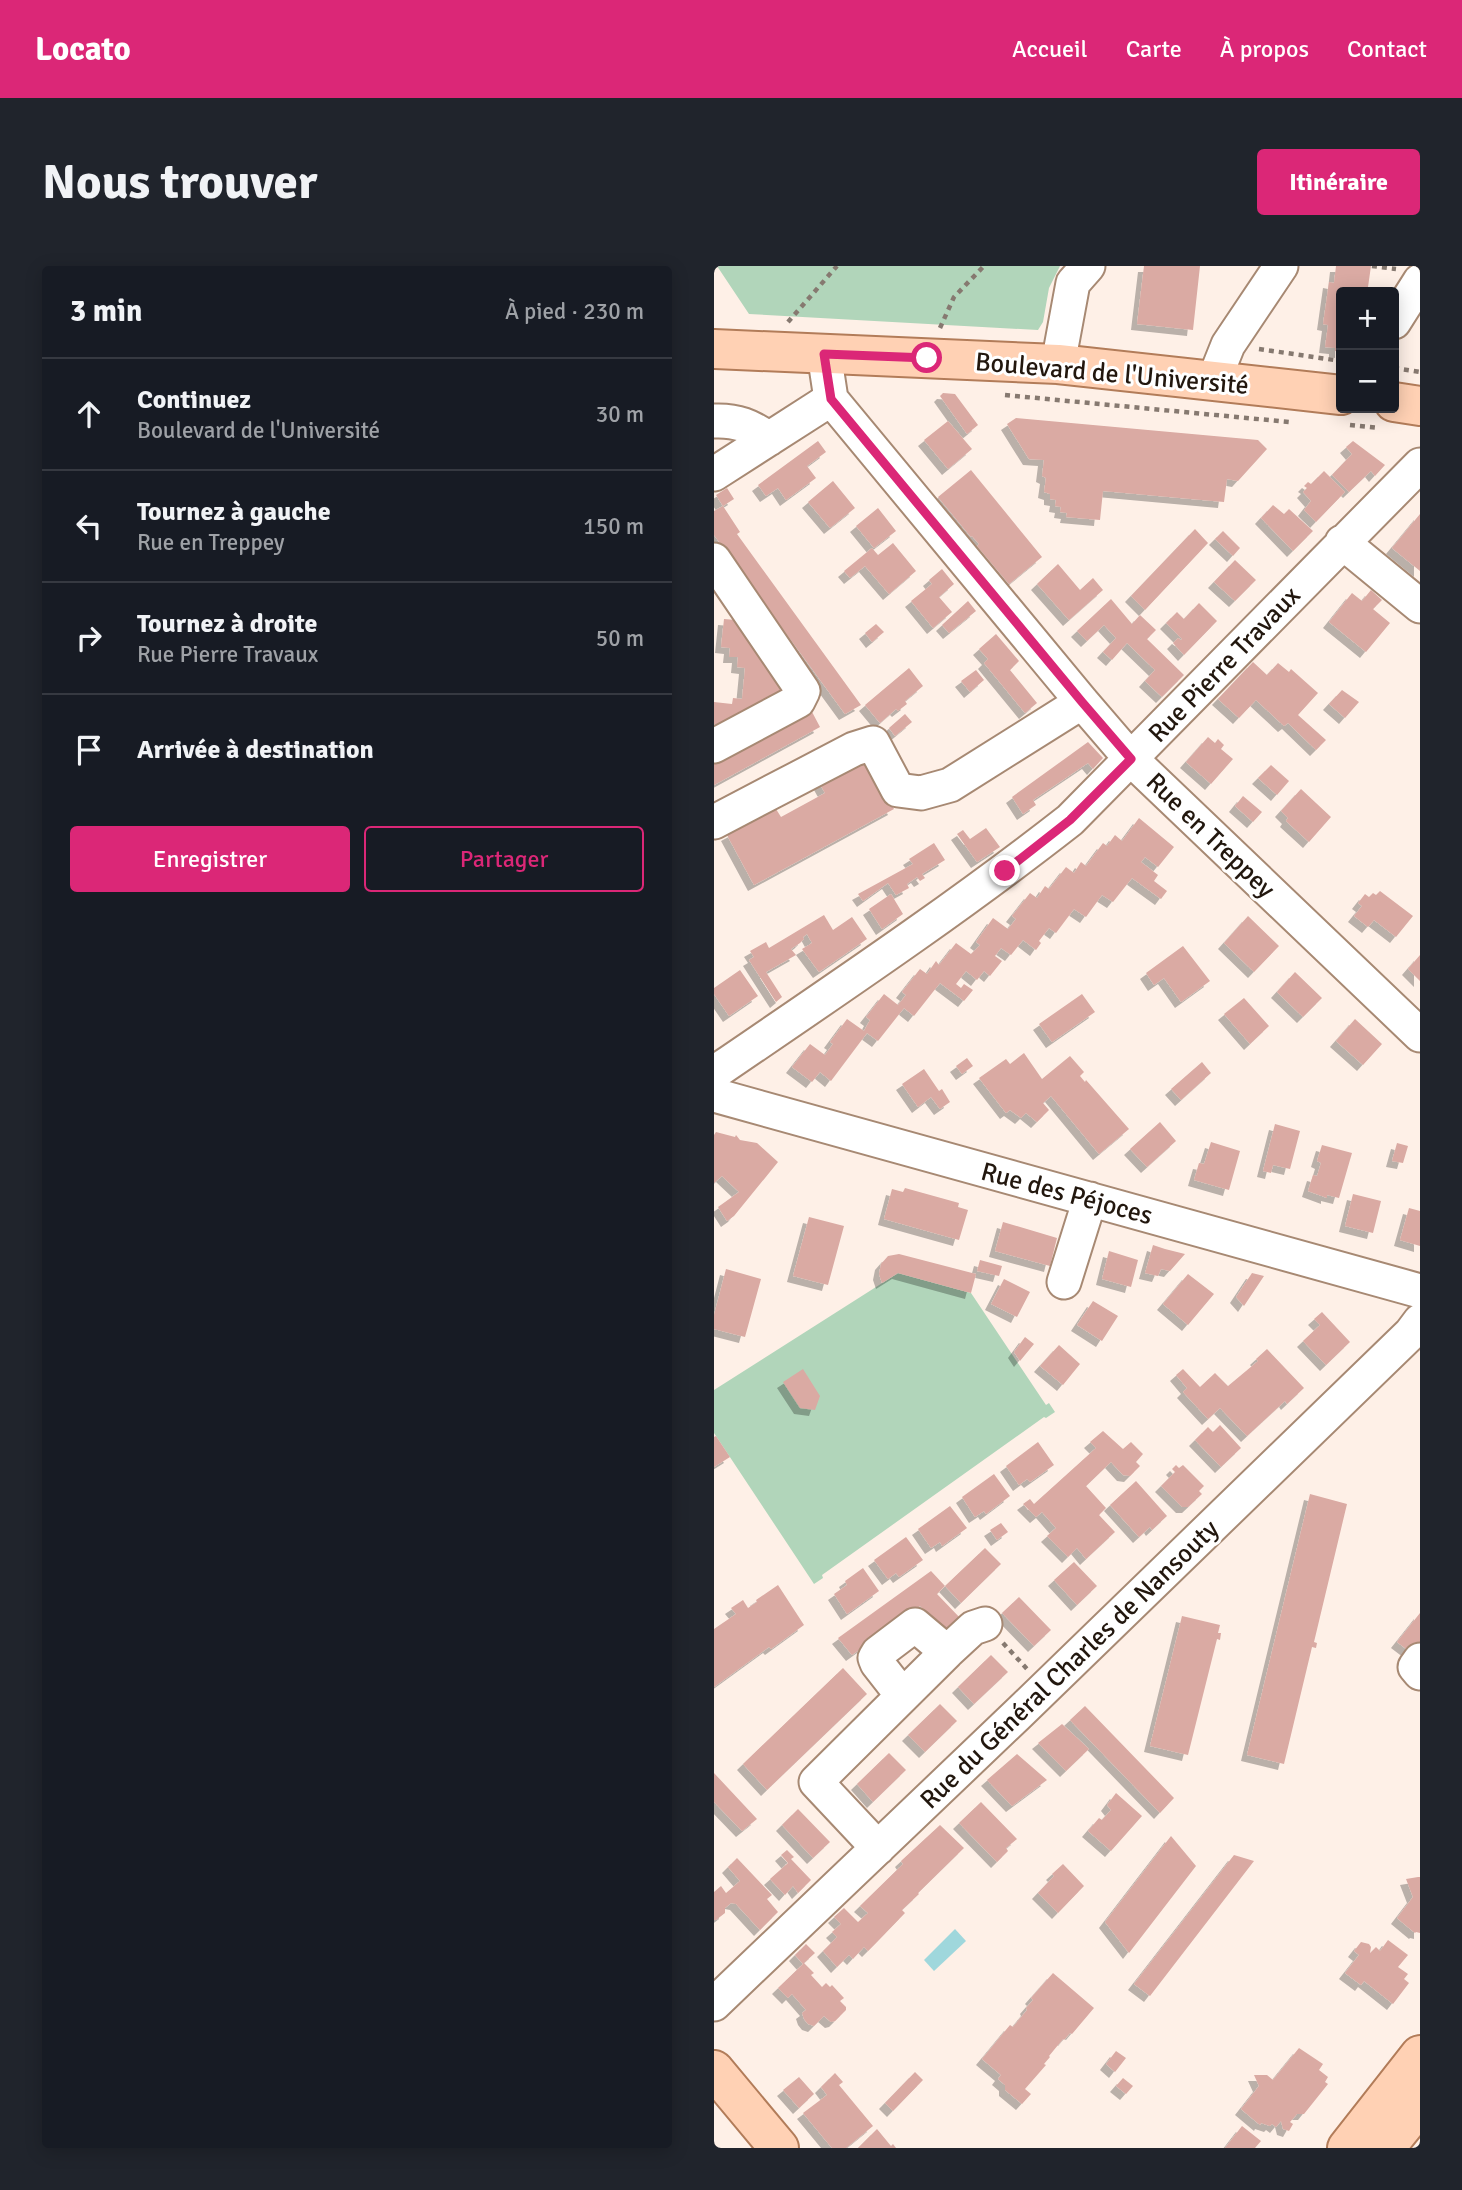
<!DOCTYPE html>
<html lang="fr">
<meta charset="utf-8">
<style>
body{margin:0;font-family:Signika,sans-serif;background:#20242c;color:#f1f3f6}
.controls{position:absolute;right:21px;top:21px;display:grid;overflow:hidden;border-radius:7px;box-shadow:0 4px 18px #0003}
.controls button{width:63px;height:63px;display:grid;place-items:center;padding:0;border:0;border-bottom:2px solid #363941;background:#171b24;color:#f1f3f6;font:35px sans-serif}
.stop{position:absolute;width:21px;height:21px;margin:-16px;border:5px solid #db2777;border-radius:50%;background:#fff}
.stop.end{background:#db2777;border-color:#fff;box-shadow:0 2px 7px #0008}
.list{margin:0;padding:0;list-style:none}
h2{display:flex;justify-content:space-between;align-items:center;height:91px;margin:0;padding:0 28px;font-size:30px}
h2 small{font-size:23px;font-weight:400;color:#9ea1a6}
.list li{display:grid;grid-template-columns:46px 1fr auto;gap:21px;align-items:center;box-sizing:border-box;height:112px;padding:0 28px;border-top:2px solid #363941}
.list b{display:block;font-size:26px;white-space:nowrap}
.list p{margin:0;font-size:23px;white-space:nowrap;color:#9ea1a6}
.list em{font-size:23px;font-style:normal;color:#9ea1a6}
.actions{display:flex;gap:14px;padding:21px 28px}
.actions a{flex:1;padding:16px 0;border:2px solid #db2777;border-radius:7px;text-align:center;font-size:24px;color:#db2777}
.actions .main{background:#db2777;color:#fff}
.icon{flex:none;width:38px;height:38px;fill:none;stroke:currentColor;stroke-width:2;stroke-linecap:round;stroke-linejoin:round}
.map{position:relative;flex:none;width:706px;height:1882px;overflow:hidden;border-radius:7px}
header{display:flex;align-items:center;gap:42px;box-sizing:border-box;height:98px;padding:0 35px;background:#db2777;color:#fff}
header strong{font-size:33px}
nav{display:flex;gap:38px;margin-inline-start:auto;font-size:24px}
.intro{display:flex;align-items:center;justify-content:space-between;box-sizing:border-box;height:168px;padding:0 42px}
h1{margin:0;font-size:49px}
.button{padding:18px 32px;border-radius:7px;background:#db2777;color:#fff;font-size:24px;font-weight:700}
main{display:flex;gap:42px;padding:0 42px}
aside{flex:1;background:#171b24;border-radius:7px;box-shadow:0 4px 18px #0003}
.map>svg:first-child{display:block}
</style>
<header>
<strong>Locato</strong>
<nav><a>Accueil</a><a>Carte</a><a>À propos</a><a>Contact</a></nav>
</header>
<div class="intro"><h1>Nous trouver</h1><a class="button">Itinéraire</a></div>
<main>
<aside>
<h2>3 min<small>À pied · 230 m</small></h2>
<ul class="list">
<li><svg class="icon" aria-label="ahead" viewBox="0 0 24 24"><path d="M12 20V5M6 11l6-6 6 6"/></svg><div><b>Continuez</b><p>Boulevard de l'Université</p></div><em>30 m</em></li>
<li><svg class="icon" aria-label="left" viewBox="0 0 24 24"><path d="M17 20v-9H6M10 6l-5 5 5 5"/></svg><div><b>Tournez à gauche</b><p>Rue en Treppey</p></div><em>150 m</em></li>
<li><svg class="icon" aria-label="right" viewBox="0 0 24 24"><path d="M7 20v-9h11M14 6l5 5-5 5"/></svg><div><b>Tournez à droite</b><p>Rue Pierre Travaux</p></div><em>50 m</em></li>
<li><svg class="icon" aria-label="arrive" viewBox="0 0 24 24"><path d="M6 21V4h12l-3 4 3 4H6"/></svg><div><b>Arrivée à destination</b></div></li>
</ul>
<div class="actions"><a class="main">Enregistrer</a><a>Partager</a></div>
</aside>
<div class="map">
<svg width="706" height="1882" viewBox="0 0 706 1882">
<defs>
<filter id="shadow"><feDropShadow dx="-6" dy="6" stdDeviation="0" flood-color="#0004"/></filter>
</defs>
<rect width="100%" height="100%" fill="#fef0e7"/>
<path fill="#b1d5ba" d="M3 0H346L335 22 329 56 324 64 35 48Z
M184 1007 257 1027 332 1139 335 1137 341 1146 332 1152 330 1151 108 1309 109 1312 100 1318 0 1167V1124Z"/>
<path fill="#9fd7dc" d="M241 1663 252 1675 220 1705 210 1694Z"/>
<path fill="#daaaa3" filter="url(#shadow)" d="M430 0H486L479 64 423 58Z
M622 0H657L654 21 658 22 657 26H627V86L621 85V82L611 81 614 59 609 58 615 16 620 17Z
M229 127 241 128 264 159 253 168 226 130Z
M302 152 544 174 553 183 524 215 513 213 510 236 389 225 386 254 352 251 353 247 346 246 347 241 341 240 342 234 336 233V228L330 226 332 212 328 210 330 194 315 193 293 158Z
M234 155 258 183 234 203 210 174Z
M104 175 112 186 93 200 102 212 72 234 64 222 52 230 44 219Z
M639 175 671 199 661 210 657 205 635 226 618 209 638 188 632 181Z
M257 204 328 291 295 318 263 280 265 278 258 270 257 271 224 231Z
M610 205 631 226 602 256 590 244 597 235 589 226 593 222 590 220 594 216 597 218Z
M119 215 141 242 116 262 94 236Z
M13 222 20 233 9 240 2 229Z
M559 239 570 248 575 243 599 265 579 285 547 252Z
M9 240 26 266 23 268 147 439 131 448 0 269V245Z
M164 242 182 265 160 282 142 260Z
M706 248V305L678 282Z
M481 263 494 277 431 344 417 330Z
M509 265 526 282 519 290 501 273Z
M179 277 202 305 175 328 151 300 136 312 130 305 158 282 164 289Z
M521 294 542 314 521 335 500 316Z
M344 298 366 324 379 312 389 324 355 354 323 318Z
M228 303 240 318 225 331 238 346 219 362 197 335 218 318 215 314Z
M657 324 668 334 659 343 676 357 652 386 615 356 638 327 648 335Z
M397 333 418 358 426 349 442 364 433 373 470 409 448 431 431 415 441 404 413 377 398 394 389 386 402 372 390 359 373 375 363 365Z
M254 335 262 345 235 367 228 359Z
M485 337 503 355 470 389 459 377 464 372 467 374 468 373 452 357 463 346 470 353Z
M10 353 34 355 71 404 68 434 19 460 0 458V436L18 438 19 432 28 433 31 402 23 401 24 391H15L16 382 7 381Z
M162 358 170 366 158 376 151 367Z
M282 368 305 395 296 404 323 437 311 447 270 397 274 393 265 383Z
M539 396 553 409 564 397 575 406 577 403 604 427 584 449 612 474 602 484 574 457 570 460 542 434 525 452 504 433Z
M195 402 209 420 191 435 193 438 184 445 182 443 166 457 151 439Z
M262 404 270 414 256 426 247 415Z
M628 424 645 436 631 452 615 438Z
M97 444 106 461 0 519V496Z
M191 448 198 456 181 470 175 462Z
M494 471 501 477 504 473 510 479 507 483 519 493 497 518 472 496Z
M374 476 389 492 379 503 374 497 319 534 322 539 309 548 298 531Z
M152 493 180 543 40 619 13 569 62 543 67 551 111 527 106 518Z
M557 499 575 515 563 529 544 512Z
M587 523 617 551 595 576 572 555 574 552 567 545Z
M529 530 548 546 539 556 521 540Z
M425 552 460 581 444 601 431 591 427 596 444 609 440 615 453 625 447 633 418 612 399 636 388 629 372 651 360 643 342 667 335 662 325 675 327 677 322 684 309 674 297 689 287 682 281 690 288 695 276 710 270 705 263 714 252 705 242 718 247 722 250 718 259 724 250 735 226 717 200 750 190 742 164 775 153 767 117 815 106 806 98 816 78 801 96 778 111 789 119 778 116 776 133 753 150 765 156 754 152 751 170 728 184 739 192 729 188 726 206 703 213 708 222 695 225 699 242 677 257 688 266 679 262 676 279 652 294 663 302 653 298 650 316 627 323 632 331 620 335 623 352 601 360 607 367 596 372 600 389 577 393 580 401 569 408 575Z
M272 562 286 581 263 596 243 568 249 564 256 573Z
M220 577 231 594 208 608 211 612 206 615 203 611 193 618 195 622 182 629 174 617 149 635 144 628 199 598 195 593Z
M666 625 699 650 682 671 660 654 654 661 640 650 648 640 644 637 651 628 655 631 659 627 662 629Z
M177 628 189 648 168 663 155 643Z
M110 649 119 664 138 651 153 673 105 706 88 683 98 677 93 668 89 671 90 673 86 677 77 683 82 689 52 706 68 731 62 736 35 694 40 691 36 685 52 676 55 682Z
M534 650 565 680 540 706 510 677Z
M469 680 496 715 467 736 450 712 440 719 432 707Z
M706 689V715L694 703Z
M26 704 44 730 15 750 0 728V722Z
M581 706 608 732 589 751 563 726Z
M368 728 381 746 338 776 325 758Z
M530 732 555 760 536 778 510 748Z
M641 753 668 778 649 799 622 775Z
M310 787 328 813 356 790 370 806 366 810 371 816 372 814 415 863 385 888 337 830 329 837 335 844 323 856 312 847 307 852 296 844 292 847 265 812 292 793 296 798Z
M253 792 259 800 248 808 242 800Z
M488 796 497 807 467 834 457 823Z
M210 803 225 825 228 823 236 836 226 843 217 831 204 841 188 818Z
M446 856 462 875 433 901 416 883Z
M561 858 586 865 576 903 559 899 557 907 549 905Z
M2 866 21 871 22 869 26 874 43 877 64 896 20 950 13 955 4 941 25 926 8 910 0 917V869Z
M497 876 526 885 515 924 480 914 485 897 490 898Z
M683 877 694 880 689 897 678 895Z
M608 879 638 887 625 932 613 929V932L594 925 599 909 603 910 607 897 603 895Z
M191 922 245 937 244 941 254 944 245 974 170 953 178 923 189 926Z
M639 928 667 935 659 967 631 960Z
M695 942 706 945V980L686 974Z
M95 951 130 960 114 1019 79 1010Z
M289 956 343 972 336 1000 281 985Z
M439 979 451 983 471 988 456 1005 447 1003 444 1010 431 1007Z
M395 985 424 994 417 1021 388 1013Z
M185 988 262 1008 257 1027 184 1007 168 1017 165 1008 167 998 174 990Z
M266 994 288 1000 285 1010 263 1005Z
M12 1003 47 1013 31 1071 0 1063V1049Z
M538 1007 550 1010 530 1040 522 1031Z
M474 1008 500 1028 474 1059 449 1038Z
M290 1013 316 1026 303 1051 277 1038Z
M379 1035 404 1050 388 1075 363 1059Z
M608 1046 636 1076 612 1099 589 1075 606 1059 600 1053Z
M311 1071 320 1078 306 1095 300 1086Z
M345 1079 366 1098 349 1119 326 1100Z
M553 1083 590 1122 573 1138 571 1135 533 1170 506 1142 494 1153 469 1126 473 1122 462 1109 469 1103 486 1121 501 1107 514 1120 544 1095 542 1093Z
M89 1103 106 1130 101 1144 86 1142 69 1116Z
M506 1159 527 1182 507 1201 481 1174 494 1161 499 1166Z
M389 1165 409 1183 417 1176 429 1188 422 1196 426 1200 416 1210 409 1209 397 1196 372 1220 392 1242 385 1249 401 1266 372 1293 363 1282 354 1291 333 1270 342 1262 328 1246 322 1251 309 1238 316 1233 320 1238 382 1182 376 1176Z
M2 1170 16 1191 0 1201V1171Z
M324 1176 340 1199 316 1216 313 1213 305 1219 292 1200Z
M462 1199 465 1202 469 1199 490 1220 485 1225 488 1228 474 1241H468L447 1220 461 1206 458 1203Z
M280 1208 296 1230 272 1248 270 1245 261 1251 248 1231Z
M422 1215 453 1250 438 1264 436 1261 425 1271 396 1239Z
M596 1228 633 1238 600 1376 603 1377 602 1382 598 1381 570 1498 533 1489Z
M236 1240 253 1262 228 1280 226 1276 217 1282 204 1263Z
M287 1257 294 1266 283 1274 276 1264Z
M192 1271 209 1294 185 1311 182 1307 174 1313 160 1294Z
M271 1282 287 1298 247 1337 231 1320Z
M360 1296 383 1320 363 1339 340 1314Z
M149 1302 165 1325 133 1348 120 1328 133 1319 131 1315Z
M217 1305 231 1320 223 1328 248 1354 233 1368 206 1340 138 1389 124 1372Z
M64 1319 90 1359 57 1383 55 1381 0 1421V1363L22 1348 17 1342 29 1334 34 1342 43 1336 42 1334Z
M305 1331 337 1364 320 1380 288 1347Z
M706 1347V1381L700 1389 683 1376Z
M468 1350 506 1359 504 1367H507L506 1374 503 1373 474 1489 436 1480Z
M277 1389 294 1406 260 1438 244 1421Z
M129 1402 153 1428 53 1524 29 1498Z
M226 1438 243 1455 211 1486 194 1469Z
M371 1440 460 1532 446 1547 356 1454Z
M348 1458 375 1483 352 1505 324 1477Z
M175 1487 192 1504 159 1536 143 1518Z
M303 1488 333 1514 298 1540 273 1514Z
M0 1507 43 1553 28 1565 0 1536Z
M402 1527 428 1550 397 1585 374 1565 385 1552 388 1554 397 1544 393 1539Z
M267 1536 303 1573 292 1582 294 1585 283 1596 245 1557Z
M84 1543 116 1576 99 1592 68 1559Z
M226 1559 250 1582 204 1627 205 1628 188 1644 191 1647 163 1676 154 1685 150 1681 139 1693 135 1689 123 1701 109 1685 123 1671 118 1666 127 1658 120 1651 130 1642 144 1656 154 1647 146 1640 189 1598 187 1595Z
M457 1570 482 1600 415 1687 391 1656Z
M73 1584 80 1591 77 1593 97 1614 84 1627 79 1620 71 1629 56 1613 74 1597 67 1589Z
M520 1589 540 1595 436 1730 420 1718Z
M23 1592 58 1629 53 1633 64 1646 46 1664 22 1638 17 1637 11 1642V1647L2 1654H0V1626L7 1620 12 1627 26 1615 14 1601Z
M349 1598 370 1620 344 1647 324 1627 340 1610 338 1608Z
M704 1611H706V1667L702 1666 701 1667 683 1652 699 1631 692 1613Z
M674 1674 694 1689 684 1701 694 1708 690 1713 695 1717 679 1738 650 1715 647 1719 631 1707 645 1689 640 1685 647 1676 655 1678 657 1681 656 1687 662 1681 666 1685Z
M92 1678 101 1687 90 1697 100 1707 97 1709 108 1721 112 1717 116 1721 118 1719 130 1732 126 1735 132 1741V1744L121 1755 117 1756 110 1750 100 1760 94 1758 90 1753 88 1747 92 1744 78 1728 74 1732 64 1722 89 1698 81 1689Z
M339 1707 380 1742 358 1768 356 1767 350 1774 349 1773 335 1790 336 1791 330 1798 332 1799 311 1823 317 1828 308 1838 291 1824V1819L284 1813 287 1809 268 1793 296 1759 299 1761 313 1744 312 1742 319 1734 317 1732Z
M585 1782 609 1798 605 1804 614 1811 611 1816 614 1818 590 1848H583L576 1856 579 1858 575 1865 569 1863 567 1855 562 1861 558 1858 556 1860 547 1857 546 1859 527 1843 545 1820 540 1809H553L559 1814Z
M402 1785 412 1792 401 1806 392 1798Z
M201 1806 209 1814 179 1845 171 1837Z
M121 1807 129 1816 125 1819 159 1860 132 1882H118L89 1847 113 1829 107 1821Z
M85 1811 100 1828 85 1842 69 1824Z
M409 1812 419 1820 412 1828 402 1820Z
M528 1860 547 1875 541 1882H511Z
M163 1863 177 1880 179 1878 182 1882H144Z"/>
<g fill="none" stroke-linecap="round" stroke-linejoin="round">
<defs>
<path id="minor" d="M680 56 706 15
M110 87 117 133 368 436 417 493 706 769
M344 98 359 17 374 0
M500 114 514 79 567 0
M0 155C23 154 37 160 55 173
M0 208 117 133
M628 276 706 340
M0 294 89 425 84 435 0 480
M0 556 140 483 159 477 184 524 207 527 236 519 368 436
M0 807C120 725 241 644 356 554L706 199
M0 829 706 1025
M350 1016 376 933
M706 1394 701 1401 706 1407
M188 1429 163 1397 161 1392 164 1387 201 1359 233 1386
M164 1582 102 1516 233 1386 259 1362 271 1358
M0 1738 304 1448 697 1067 706 1055"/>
<path id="major" d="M0 83 344 98 627 129
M680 136 706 140
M0 1804 65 1882
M633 1882 706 1789
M671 1882 706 1839"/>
</defs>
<use href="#minor" stroke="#a78973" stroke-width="37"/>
<use href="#major" stroke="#b27c59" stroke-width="42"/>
<path stroke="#867970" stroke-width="4.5" stroke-dasharray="5 5" stroke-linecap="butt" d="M658 0 682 3
M74 56 123 0
M226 62 240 31 270 0
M545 83 627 95
M680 102 706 106
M291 129 575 156
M636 159 665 162
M289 1377 314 1404"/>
<use href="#minor" stroke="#fff" stroke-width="33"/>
<use href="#major" stroke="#ffd1b4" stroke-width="38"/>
</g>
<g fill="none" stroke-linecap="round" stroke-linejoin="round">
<path stroke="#db2777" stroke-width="9" d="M213 92 110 88 117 133 368 436 417 493 356 554 291 605"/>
</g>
<g text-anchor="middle" stroke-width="6" stroke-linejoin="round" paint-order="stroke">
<g font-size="26" fill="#22170e" stroke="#fff">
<text transform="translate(398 107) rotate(5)" y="9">Boulevard de l'Université</text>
<text transform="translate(510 398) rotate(-46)" y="9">Rue Pierre Travaux</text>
<text transform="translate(497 569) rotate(44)" y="9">Rue en Treppey</text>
<text transform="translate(353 927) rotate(15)" y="9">Rue des Péjoces</text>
<text transform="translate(355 1398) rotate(-44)" y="9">Rue du Général Charles de Nansouty</text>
</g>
</g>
</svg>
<div class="controls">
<button>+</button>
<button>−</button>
</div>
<div class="stop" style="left:213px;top:92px"></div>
<div class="stop end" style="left:291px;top:605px"></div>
</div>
</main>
